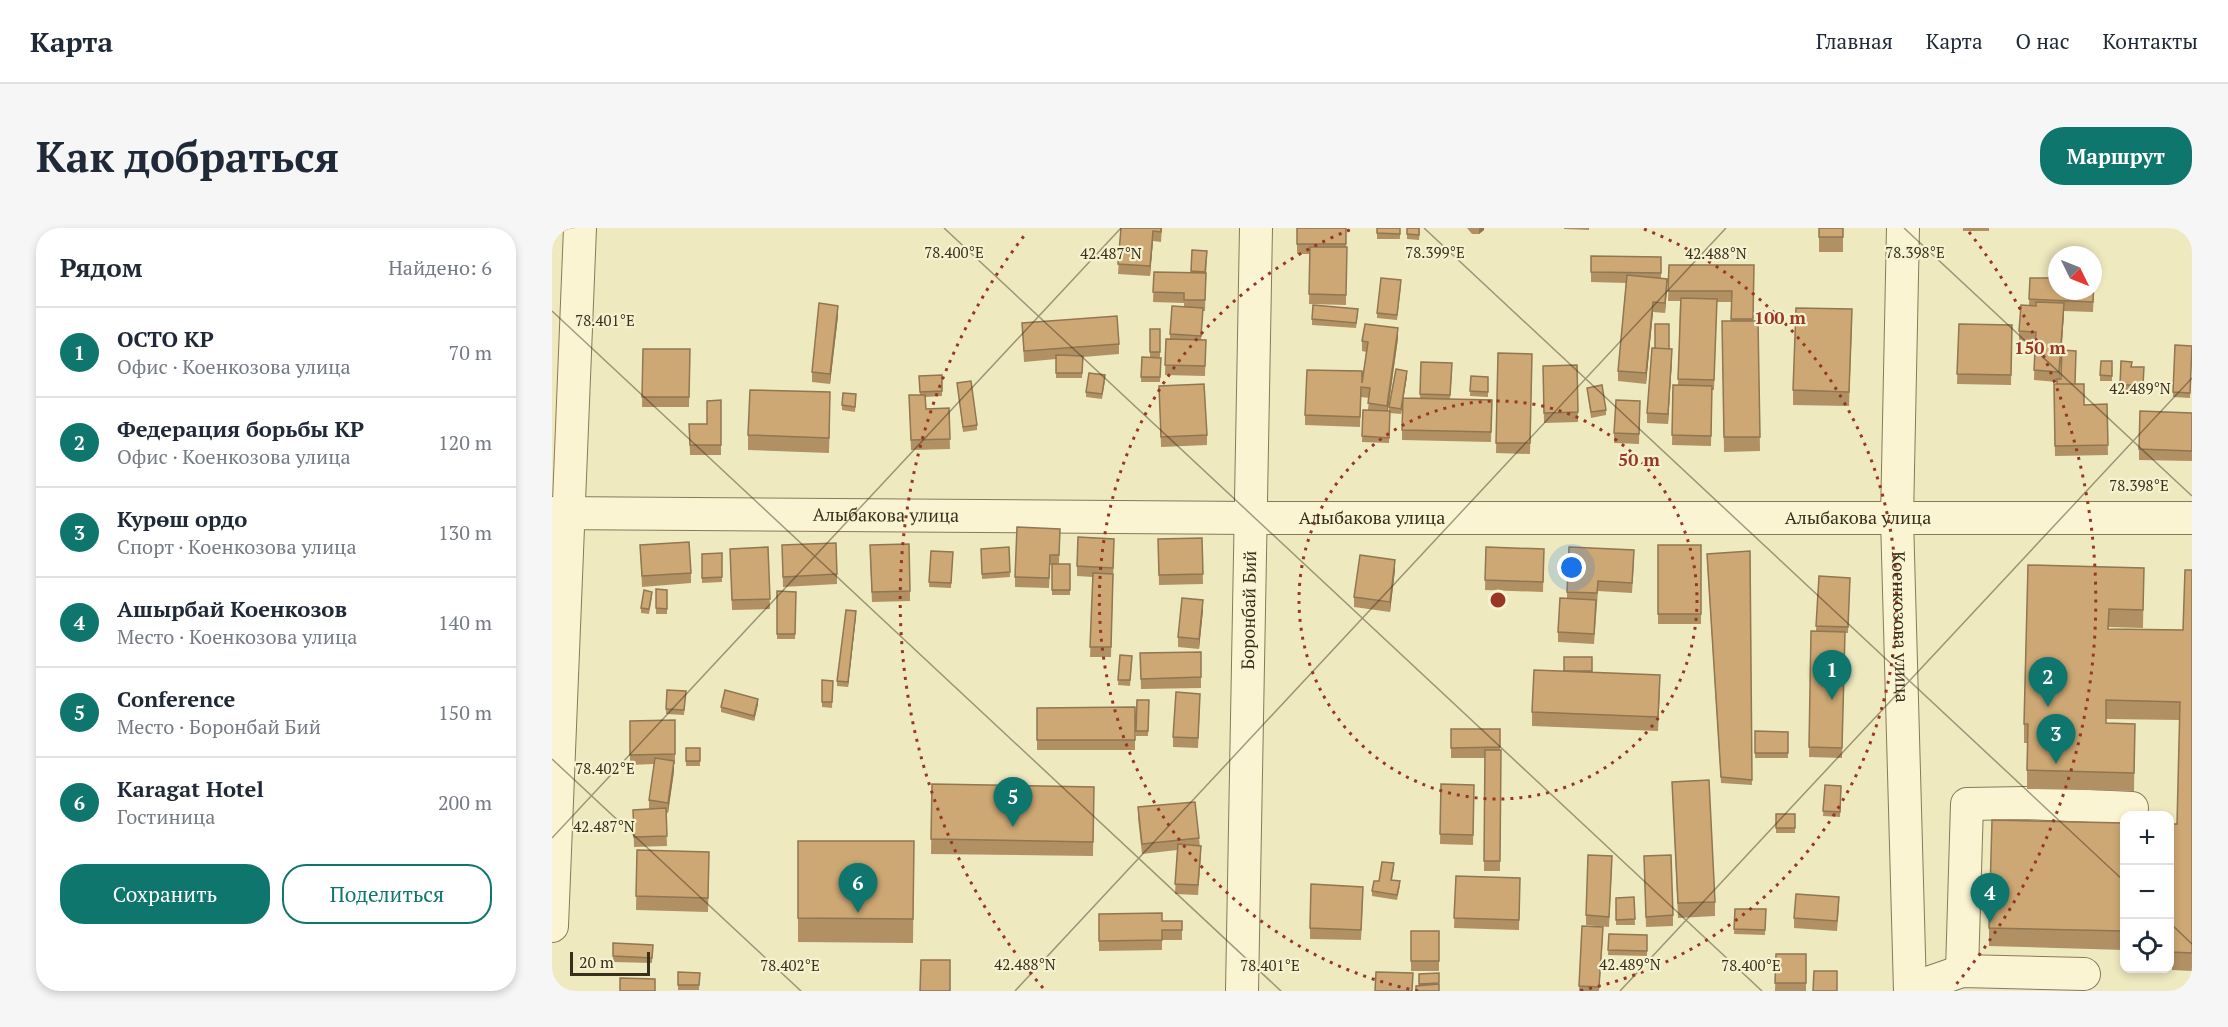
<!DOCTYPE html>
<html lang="ru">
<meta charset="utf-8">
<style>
body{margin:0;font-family:"PT Serif",serif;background:#f6f6f7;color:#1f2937}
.controls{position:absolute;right:18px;bottom:18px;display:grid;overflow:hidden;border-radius:12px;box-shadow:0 3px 9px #0003}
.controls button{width:54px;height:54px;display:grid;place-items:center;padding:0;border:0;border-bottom:2px solid #e0e1e3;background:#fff;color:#1f2937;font:30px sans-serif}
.compass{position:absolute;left:1496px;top:18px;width:54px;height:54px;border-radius:50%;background:#fff;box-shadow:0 3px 9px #0003;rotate:133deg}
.scale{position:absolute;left:18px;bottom:15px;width:80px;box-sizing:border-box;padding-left:6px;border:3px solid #372e1c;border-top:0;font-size:16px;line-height:21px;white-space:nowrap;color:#372e1c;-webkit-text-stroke:4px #f6f1cf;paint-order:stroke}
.you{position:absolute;left:1020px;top:340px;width:21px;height:21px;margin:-15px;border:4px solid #fff;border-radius:50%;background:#1a73e8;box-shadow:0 0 0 9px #1a73e833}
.badge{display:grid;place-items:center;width:39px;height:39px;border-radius:50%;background:#0f766e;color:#fff;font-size:20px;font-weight:700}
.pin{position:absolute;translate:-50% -50px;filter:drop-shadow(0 2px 3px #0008)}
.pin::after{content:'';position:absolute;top:32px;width:21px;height:18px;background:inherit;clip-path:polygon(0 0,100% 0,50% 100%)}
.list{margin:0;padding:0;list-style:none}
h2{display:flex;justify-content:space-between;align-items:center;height:78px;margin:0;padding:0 24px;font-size:26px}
h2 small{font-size:20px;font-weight:400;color:#747a83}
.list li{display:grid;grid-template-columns:39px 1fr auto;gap:18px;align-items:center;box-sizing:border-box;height:90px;padding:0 24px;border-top:2px solid #e0e1e3}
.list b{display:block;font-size:22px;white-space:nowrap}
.list p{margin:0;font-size:20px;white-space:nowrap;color:#747a83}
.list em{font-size:20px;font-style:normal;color:#747a83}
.actions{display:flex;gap:12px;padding:18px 24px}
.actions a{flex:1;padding:14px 0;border:2px solid #0f766e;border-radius:24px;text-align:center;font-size:21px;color:#0f766e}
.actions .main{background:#0f766e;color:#fff}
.icon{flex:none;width:33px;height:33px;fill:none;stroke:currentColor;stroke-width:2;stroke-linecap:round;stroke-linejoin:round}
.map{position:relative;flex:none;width:1640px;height:763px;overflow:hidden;border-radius:24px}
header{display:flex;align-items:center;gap:36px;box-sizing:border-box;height:84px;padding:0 30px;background:#fff;border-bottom:2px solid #e0e1e3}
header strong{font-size:28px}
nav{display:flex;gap:33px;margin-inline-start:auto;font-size:21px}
.intro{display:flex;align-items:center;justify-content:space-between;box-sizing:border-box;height:144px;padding:0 36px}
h1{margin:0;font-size:42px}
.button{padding:15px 27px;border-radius:24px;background:#0f766e;color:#fff;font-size:21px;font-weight:700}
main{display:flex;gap:36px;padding:0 36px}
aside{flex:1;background:#fff;border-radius:24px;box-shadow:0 3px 9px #0003}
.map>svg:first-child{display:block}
</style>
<header>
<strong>Карта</strong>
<nav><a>Главная</a><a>Карта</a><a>О нас</a><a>Контакты</a></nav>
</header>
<div class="intro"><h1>Как добраться</h1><a class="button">Маршрут</a></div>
<main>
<aside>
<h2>Рядом<small>Найдено: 6</small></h2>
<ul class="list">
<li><span class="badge">1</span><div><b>ОСТО КР</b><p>Офис · Коенкозова улица</p></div><em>70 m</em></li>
<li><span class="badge">2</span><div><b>Федерация борьбы КР</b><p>Офис · Коенкозова улица</p></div><em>120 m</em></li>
<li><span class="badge">3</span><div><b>Курөш ордо</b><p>Спорт · Коенкозова улица</p></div><em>130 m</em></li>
<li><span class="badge">4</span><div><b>Ашырбай Коенкозов</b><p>Место · Коенкозова улица</p></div><em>140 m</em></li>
<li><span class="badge">5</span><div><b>Conference</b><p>Место · Боронбай Бий</p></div><em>150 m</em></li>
<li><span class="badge">6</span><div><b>Karagat Hotel</b><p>Гостиница</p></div><em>200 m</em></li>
</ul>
<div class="actions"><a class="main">Сохранить</a><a>Поделиться</a></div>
</aside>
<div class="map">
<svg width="1640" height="763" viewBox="0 0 1640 763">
<rect width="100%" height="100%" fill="#efe9bf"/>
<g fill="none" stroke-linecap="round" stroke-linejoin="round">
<defs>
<g id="minor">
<path id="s1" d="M1351 0 1345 290 1358 763"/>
<path id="s2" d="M0 285 699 290H1640"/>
<path d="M0 698 28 0"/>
<path d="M1410 743 1415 576 1474 575 1580 580"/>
<path d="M1358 761 1410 743 1532 746"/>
<path id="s3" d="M690 763 704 0"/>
</g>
</defs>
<use href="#minor" stroke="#887957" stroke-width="34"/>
<use href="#minor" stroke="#faf4d2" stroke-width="32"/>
</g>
<path fill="#b19064" d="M569 0H610L609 14 601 13 598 48 566 46Z
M745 0H794V77L757 76 758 26H745Z
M825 0H848V11H825Z
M855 0H868L867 12 855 11Z
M915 0H932V2L927 6H920Z
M1012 0H1037V2L1012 1Z
M1267 0H1291V24H1267Z
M1411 0H1437V3H1411Z
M640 22 655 23 653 83H651L649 112H654L653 148 613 147 614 111H618V106L632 78V75L601 74 602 44 639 45Z
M1039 28 1109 29V50L1115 61 1113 85 1101 84 1094 156 1066 153V143L1074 55 1039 54Z
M1117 37H1202L1201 93H1206L1208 223 1172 224 1170 93H1179V74H1165L1162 162H1160L1159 218 1120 217 1121 157H1126L1128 73H1116Z
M1478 50 1542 62 1541 84 1512 83 1508 151 1523 156 1532 177 1555 176 1556 227 1503 228 1502 156H1505V154L1482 152 1483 114 1467 113V103L1477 77Z
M849 58 845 92 825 90V85Z
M806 86 804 100 760 97V91Z
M286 88 278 156 260 154V144Z
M470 95 567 116V126L531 129 530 150H504V131L472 134Z
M1300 96 1297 178 1241 177V162Z
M1407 96 1460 97 1459 157 1405 156Z
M598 101H608V129H598Z
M846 110 836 183H837V179L855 148 849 186 838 185 837 215 810 214 811 182H816L817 170 809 169 808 199 753 197V187L810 155 814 124 810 123V113Z
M1623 117 1640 118 1638 170 1621 169Z
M91 121H138L137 179H90Z
M1117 121 1120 131 1116 196 1095 195V185Z
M946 125 980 126 978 226 944 225Z
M590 129 609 130 608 154H589Z
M1560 133V153H1548V147Z
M1569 133 1579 139H1592L1591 162H1568Z
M869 134 900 145 898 171 940 172 939 214 850 212V202L868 170Z
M1025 137 1026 194 992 195 991 138Z
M390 147V168L373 169 374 181 397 180 398 221 359 222 357 167H368L367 148Z
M919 148 936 149V169L918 168Z
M553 153 550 171 534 169V164Z
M405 155 425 197V202L411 204Z
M607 158 655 207V217L609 219Z
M1035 160 1054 182V187L1039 190Z
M304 171 303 184 290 182V177Z
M169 172V227H138L137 196H155Z
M1088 173 1087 216 1062 215V205Z
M278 179 277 225 196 222V207Z
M1640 185V233L1587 232V221Z
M508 301 507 336H518V367H500V337H498L497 360 463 359V349Z
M650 310 651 356 607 357 606 311Z
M88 317 139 345V355L90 359Z
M230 317 285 346V356L231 359Z
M1106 317H1149V396H1106Z
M216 319 218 381 180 382 178 321Z
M457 319 458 349 430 351 429 321Z
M934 319 992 321 991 364 933 362Z
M562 321 559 429H538L541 349 525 348V338Z
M379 323 401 324 399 360 377 359Z
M1198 323 1200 557 1169 555 1155 331Z
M170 325V354L150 355V326Z
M318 327 358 363V373L320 374Z
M1082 333 1080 365 1046 363 1042 416 1006 414V404L1015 370V364Z
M1476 337 1592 340 1591 400 1557 399 1556 401 1631 402 1640 342V743L1620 742V723H1617V596H1625L1628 492 1554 491V495L1583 496 1582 563 1475 561V515H1472V496Z
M843 342 838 384 802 379V369Z
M1267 348 1298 350 1296 405H1293L1290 530 1257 529 1259 403H1264Z
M104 361 115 362V386H104Z
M225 363 244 364 243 411H225Z
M100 369 97 386 89 385V380Z
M651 382 647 421 626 419V409Z
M304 388 296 459 285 458V453Z
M649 424V460L589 461 588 425Z
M568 427 580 433 578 458 566 457Z
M1040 429V445L1108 462 1106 503 980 498V484L1012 444Z
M270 452 281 453 280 480 270 479Z
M115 462 134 463 132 487 114 486Z
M585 472H597L596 508H584Z
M206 476 202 493 169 484V479Z
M648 476 646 520 621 519V509Z
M583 479V522H485V480Z
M123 492V536H122V543L116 585H114L115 618 82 619 81 582 97 581V572L102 536 78 537V493Z
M899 501H948V643H932L933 530H899Z
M1203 503 1236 504V530H1203Z
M134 520H148V538H134Z
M1120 554 1163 674V688L1126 690Z
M380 556 542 559 541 628 379 626Z
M889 556 922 557 921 617 888 616Z
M1273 557 1289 558 1288 589 1271 588Z
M586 579 647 610 649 628 646 667 623 666 625 622 590 626 586 590Z
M1224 586H1243V605H1224Z
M1572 595V722L1437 718V700Z
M246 613H362L361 715 246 714Z
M85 622 157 639 156 684 84 682Z
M1060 638 1057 699 1034 697V687Z
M1092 638 1121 687V698L1094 699Z
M842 640 840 652 848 658 845 672 820 668V663L827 653Z
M904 648 968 650 967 702 902 700Z
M811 669 809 712 758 711V700Z
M1082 669 1083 697H1064V670Z
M1287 679 1285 703 1242 700V690Z
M1183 681H1214L1213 707 1182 706Z
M547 686 610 693H630V712H610V722L547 723Z
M1030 698 1051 709 1047 763H1027Z
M859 703H887V743H859Z
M1057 706 1095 707V728L1056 727Z
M61 715 101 717 100 735 61 734Z
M1224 726H1254V763H1223Z
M148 745 147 762H126V757Z
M887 745V763L867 758V746Z"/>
<path fill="#907651" d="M928 0H932V2L927 6V1Z
M601 3V13L598 48V38Z
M1115 51V61L1113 85V75Z
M1101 74V84L1094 156V145Z
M1512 75V85L1507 154V144Z
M286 78V88L278 156V146Z
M846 100V110L835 188V178Z
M1120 121V131L1116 196V186Z
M855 143V148L849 186V181Z
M843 332V342L838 384V374Z
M651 372V382L647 421V411Z
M304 383V388L296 459V454Z
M206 471V476L202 493V488Z
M122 533V543L116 585V575Z"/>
<path fill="#cea874" stroke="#907651" stroke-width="1.5" d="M569 0H609V4L601 3 598 38 566 36Z
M745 0H794V16H745Z
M825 0H848V6L825 5Z
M855 0H867V7L855 6Z
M1267 0H1291V9H1267Z
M758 19H795L794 67 757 66Z
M640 22 655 23 653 44 639 43Z
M1039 28 1109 29V45L1039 44Z
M1117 37H1202L1201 91H1179L1180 63H1116Z
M602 44 654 45 653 72H632V65L601 64Z
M1075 47 1115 51 1113 75 1101 74 1094 145 1066 143Z
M829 50 849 52 845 87 825 85Z
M1478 50H1505V63H1541V52H1542L1541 74 1477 71Z
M1129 70 1165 71 1162 152 1126 151Z
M1484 74 1512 75 1507 144 1482 142 1484 104 1467 103 1469 77 1484 78Z
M267 75 286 78 278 146 260 144Z
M761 77 806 81 804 95 760 91Z
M620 78 651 80 649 108 618 106Z
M1244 80 1300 81 1297 164 1241 162Z
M565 88 567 116 472 123 470 95Z
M1170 93H1206L1208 209H1172Z
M813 96 846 100 835 178 816 175 818 160 809 159 808 189 753 187 755 142 810 143V155L816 114 810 113Z
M1103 96H1117V121L1103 120Z
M1407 96 1460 97 1459 147 1405 146Z
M598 101H608V124H598Z
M614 111 654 112 653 138 613 137Z
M1623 117 1640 118 1638 165 1621 164Z
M1100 120 1120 121 1116 186 1095 185Z
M91 121H138L137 169H90Z
M1510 122 1524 123 1523 156H1505V151H1509Z
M946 125 980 126 978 215H944Z
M504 127 531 128 530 145H504Z
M590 129 609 130 608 149H589Z
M1549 133H1560V148L1548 147Z
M1569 133 1580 134 1579 139H1592L1591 157H1568Z
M869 134 900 135 898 167 868 166Z
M1025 137 1026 184 992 185 991 138Z
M844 141 855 143 849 181 837 179Z
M537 145 553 147 550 166 534 164Z
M390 147V163L368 164 367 148Z
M919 148 936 149V164L918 163Z
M419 153 425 197 411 199 405 155Z
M652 156 655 207 609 209 607 158Z
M1502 156H1532V177L1555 176 1556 217 1503 218Z
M1050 157 1054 182 1039 184 1035 160Z
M1121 157 1160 158 1159 208 1120 207Z
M198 162 278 164 277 210 196 207Z
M291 165 304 166 303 179 290 177Z
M357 167H373L374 181 397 180 398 211 359 212Z
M851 170 940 172 939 204 850 202Z
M169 172V217H138L137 196H155V173Z
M1064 172 1088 173 1087 206 1062 205Z
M811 182 838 183 837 210 810 208Z
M1588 183 1640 185V223L1587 221Z
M465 299 508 301 507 327H498L497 350 463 349Z
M526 309 562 311 561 340 525 338Z
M650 310 651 346 607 347 606 311Z
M137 314 139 345 90 348 88 317Z
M284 315 285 346 231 349 230 317Z
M357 316 358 363 320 364 318 317Z
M1106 317H1149V386H1106Z
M216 319 218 371 180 372 178 321Z
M457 319 458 344 430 346 429 321Z
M934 319 992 321 991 354 933 352Z
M1017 319 1082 322 1080 355 1046 353 1045 365 1015 364Z
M379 323 401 324 399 355 377 354Z
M1198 323 1200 552 1169 549 1155 326Z
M170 325V349L150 350V326Z
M808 327 843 332 838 374 802 369Z
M500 336H518V362H500Z
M1476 337 1592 340 1591 382 1557 381 1556 401 1631 402 1633 342H1640V725L1620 724V704H1617V596H1625L1628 474 1554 472V495L1583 496 1582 545 1475 542 1476 496H1472Z
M541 345 561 346 559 419H538Z
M1267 348 1298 350 1296 399 1264 398Z
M104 361 115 362V381L104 380Z
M92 362 100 364 97 381 89 380Z
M225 363 244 364 243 406H225Z
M630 370 651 372 647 411 626 409Z
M1008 370 1044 372 1042 406 1006 404Z
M294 382 304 383 296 454 285 453Z
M1259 403 1293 404 1290 520 1257 519Z
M649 424V449L589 451 588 425Z
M568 427 580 428 578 452H566Z
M1012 429H1040V443H1012Z
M982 442 1108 447 1106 489 980 484Z
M270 452 281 453 280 474H270Z
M115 462 134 463 132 482 114 481Z
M173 462 206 471 202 488 169 479Z
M624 464 648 466 646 510 621 509Z
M585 472H597L596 503H584Z
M583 479V512H485V480Z
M123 492V526L78 527V493Z
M899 501H948V519L899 520Z
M1203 503 1236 504V525H1203Z
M134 520H148V533H134Z
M933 522H949L948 633H932Z
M103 530 122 533 116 575 97 572Z
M1157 552 1163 674 1126 675 1120 554Z
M380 556 542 559 541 614 379 611Z
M889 556 922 557 921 607 888 606Z
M1273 557 1289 558 1288 584 1271 583Z
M643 574 647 610 590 616 586 579Z
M114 580 115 608 82 609 81 582Z
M1224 586H1243V600H1224Z
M1440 592 1572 595V703L1437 700Z
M246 613H362L361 691 246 690Z
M626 616 649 618 646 657 623 656Z
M85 622 157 624 156 670 84 668Z
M1036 627 1060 628 1057 689 1034 687Z
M1119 627 1121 687 1094 689 1092 628Z
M830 634 842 635 839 652 848 653 845 667 820 663 822 653H827Z
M904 648 968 650 967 692 902 690Z
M759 656 811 659 809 702 758 700Z
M1244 666 1287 669 1285 693 1242 690Z
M1082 669 1083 691 1064 692V670Z
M1183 681H1214L1213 702 1182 701Z
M610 685V693H630V702H610V712L547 713V686Z
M1030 698 1051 699 1047 759 1027 758Z
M859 703H887V733H859Z
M1057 706 1095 707V723L1056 722Z
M61 715 101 717 100 730 61 728Z
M1224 726H1254V755H1223Z
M369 732H398V763H368Z
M1262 743H1285V763H1261Z
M126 744 148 745 147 757H126Z
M824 744 861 745 860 763H823Z
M887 745V755L867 756V746Z
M68 750 103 751V763H68Z
M887 756V763H864V758Z"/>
<path fill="none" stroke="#372e1c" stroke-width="1.5" stroke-opacity="0.45" d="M392 0 1210 763M872 0 1572 653M1352 0 1640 268M0 83 729 763M0 531 249 763M0 610 569 0M1618 695 1640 716M463 763 1174 0M1068 763 1640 150"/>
<g fill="none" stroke="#993725" stroke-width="3" stroke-dasharray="3 6">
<circle cx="946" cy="372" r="199"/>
<path d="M866 763A399 399 0 0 1 800 1M1092 1A399 399 0 0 1 1026 763"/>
<path d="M491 760A598 598 0 0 1 475 4M1417 4A598 598 0 0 1 1401 760"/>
</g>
<g text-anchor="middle" stroke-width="4.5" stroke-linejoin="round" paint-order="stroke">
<g font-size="18" fill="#372e1c" stroke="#f6f1cf">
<text dy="6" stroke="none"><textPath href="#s2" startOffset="334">Алыбакова улица</textPath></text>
<text dy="6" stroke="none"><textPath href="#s2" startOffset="820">Алыбакова улица</textPath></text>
<text dy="6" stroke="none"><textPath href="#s2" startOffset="1306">Алыбакова улица</textPath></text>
<text dy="6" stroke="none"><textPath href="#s3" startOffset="381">Боронбай Бий</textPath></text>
<text dy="6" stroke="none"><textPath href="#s1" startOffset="399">Коенкозова улица</textPath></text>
</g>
</g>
<g font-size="15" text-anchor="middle" fill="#372e1c" stroke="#f6f1cf" stroke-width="4.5" stroke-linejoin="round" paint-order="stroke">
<text x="1363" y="30">78.398°E</text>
<text x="402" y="30">78.400°E</text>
<text x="883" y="30">78.399°E</text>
<text x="1164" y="31">42.488°N</text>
<text x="559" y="31">42.487°N</text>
<text x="53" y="98">78.401°E</text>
<text x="1588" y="166">42.489°N</text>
<text x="1587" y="263">78.398°E</text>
<text x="53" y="546">78.402°E</text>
<text x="52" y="604">42.487°N</text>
<text x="473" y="742">42.488°N</text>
<text x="1078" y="742">42.489°N</text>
<text x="238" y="743">78.402°E</text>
<text x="718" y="743">78.401°E</text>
<text x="1199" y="743">78.400°E</text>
</g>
<circle cx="946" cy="372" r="9" fill="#993725" stroke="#f6f1cf" stroke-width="3"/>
<g font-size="18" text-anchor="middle" font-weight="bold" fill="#993725" stroke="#f6f1cf" stroke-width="4.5" stroke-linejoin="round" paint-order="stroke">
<text x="1228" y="96">100 m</text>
<text x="1488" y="126">150 m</text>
<text x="1087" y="238">50 m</text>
</g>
</svg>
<div class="controls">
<button>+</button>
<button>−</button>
<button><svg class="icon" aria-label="locate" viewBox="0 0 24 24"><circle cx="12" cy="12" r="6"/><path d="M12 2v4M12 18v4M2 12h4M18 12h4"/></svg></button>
</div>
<svg class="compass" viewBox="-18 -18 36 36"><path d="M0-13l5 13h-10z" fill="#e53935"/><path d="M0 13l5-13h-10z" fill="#747a83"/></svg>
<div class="scale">20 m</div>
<div class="you"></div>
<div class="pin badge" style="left:1280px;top:472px">1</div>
<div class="pin badge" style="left:1496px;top:479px">2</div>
<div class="pin badge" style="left:1504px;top:536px">3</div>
<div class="pin badge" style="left:1438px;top:695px">4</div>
<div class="pin badge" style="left:461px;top:599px">5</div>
<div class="pin badge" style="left:306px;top:685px">6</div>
</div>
</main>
